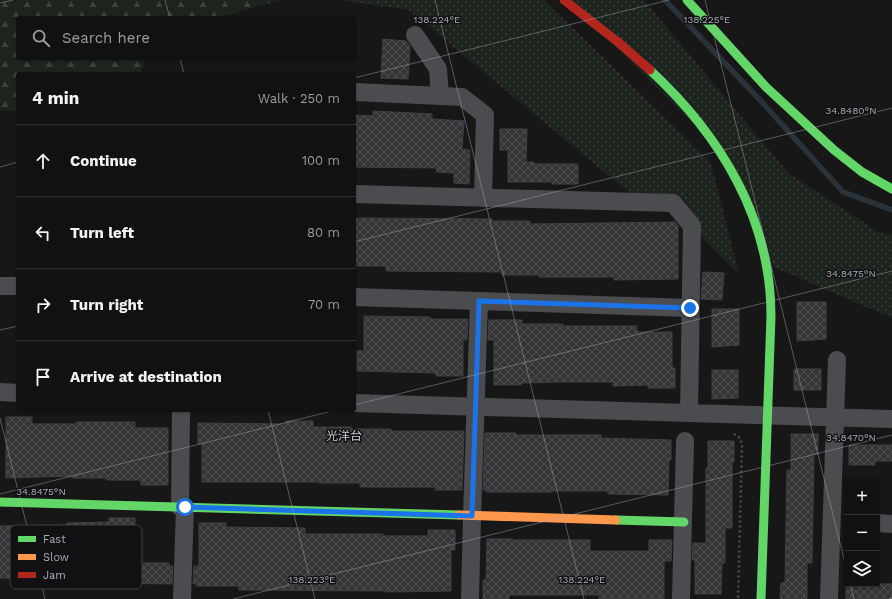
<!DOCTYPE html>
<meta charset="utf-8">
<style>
body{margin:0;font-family:"Work Sans","Noto Sans JP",sans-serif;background:#1a1a1a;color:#f1f3f6}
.controls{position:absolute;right:12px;bottom:12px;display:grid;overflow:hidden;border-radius:4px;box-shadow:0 1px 3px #0004}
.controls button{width:36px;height:36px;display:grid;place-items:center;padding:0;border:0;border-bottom:1px solid #303131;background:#111;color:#f1f3f6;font:20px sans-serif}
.stop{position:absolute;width:12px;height:12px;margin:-9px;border:3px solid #1a73e8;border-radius:50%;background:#fff}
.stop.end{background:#1a73e8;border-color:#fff;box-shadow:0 1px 4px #0008}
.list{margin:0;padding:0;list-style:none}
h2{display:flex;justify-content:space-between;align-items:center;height:52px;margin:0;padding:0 16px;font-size:17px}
h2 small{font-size:13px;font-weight:400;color:#9c9d9f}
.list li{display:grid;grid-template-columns:26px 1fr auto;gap:12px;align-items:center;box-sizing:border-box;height:72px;padding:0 16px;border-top:1px solid #303131}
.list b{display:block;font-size:15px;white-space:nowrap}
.list em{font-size:13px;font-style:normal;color:#9c9d9f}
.icon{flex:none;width:22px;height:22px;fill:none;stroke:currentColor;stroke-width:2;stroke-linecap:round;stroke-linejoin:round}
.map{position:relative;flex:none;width:892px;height:599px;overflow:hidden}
.search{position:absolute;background:#111;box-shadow:0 1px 3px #0004;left:16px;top:16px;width:340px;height:44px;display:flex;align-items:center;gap:10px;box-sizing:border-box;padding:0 14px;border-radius:4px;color:#9c9d9f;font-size:15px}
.panel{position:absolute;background:#111;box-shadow:0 1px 3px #0004;left:16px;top:72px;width:340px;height:340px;border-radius:4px}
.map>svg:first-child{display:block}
</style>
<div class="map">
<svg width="892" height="599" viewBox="0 0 892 599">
<defs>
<pattern id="grass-dots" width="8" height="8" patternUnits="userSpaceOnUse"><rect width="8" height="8" fill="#1d241e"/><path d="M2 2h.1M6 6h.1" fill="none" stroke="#3b413d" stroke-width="1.8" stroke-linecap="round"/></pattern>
<pattern id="forest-firs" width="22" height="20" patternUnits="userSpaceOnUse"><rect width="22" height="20" fill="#1d241e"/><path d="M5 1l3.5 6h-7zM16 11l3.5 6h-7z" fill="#3b413d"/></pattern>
<pattern id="building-cross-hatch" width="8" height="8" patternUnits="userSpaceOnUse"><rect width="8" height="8" fill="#353536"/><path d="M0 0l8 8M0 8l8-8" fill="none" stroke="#4f5051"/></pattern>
</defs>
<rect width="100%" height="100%" fill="#171717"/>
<path fill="url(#grass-dots)" d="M339 0H544L711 163 739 274 700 235 669 194 633 196 409 10Z
M569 0H644L789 174 879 232 892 235V318L774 267 717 147Z"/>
<path fill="url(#forest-firs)" d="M0 0H281L215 18H18V58H145L141 74H18V111L0 110Z"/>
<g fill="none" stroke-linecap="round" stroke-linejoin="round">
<path stroke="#2a3239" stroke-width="5.5" d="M665 0 761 101 843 192 892 210"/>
</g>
<path fill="url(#building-cross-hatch)" stroke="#3f4043" d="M383 39 406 41 410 46 408 79 381 78Z
M373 111 432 114V119L464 121 462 149 470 150 469 184 454 183V173L436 172 437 168 354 167V115L373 116Z
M500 129H527L526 162H534V164H578V184H552V182H508V150H500Z
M354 218 492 219V221H530V224L675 222 678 226V279L614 280V277H539V275H502V272L386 271V266H354Z
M703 272 724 273 722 300 701 299Z
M797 302H826V339L797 341Z
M712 309H739V345L712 347Z
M364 316 430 317V319H468L467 340H463V376H436V373L357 371V351H364Z
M489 320H522V324H563V326H637V332H672V368H675V388H648V385L613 386V382H559L521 383V385H494V340H488Z
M794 369H821V390H794Z
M712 370H738V398L712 399Z
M6 417H32V424H76V422H135V428H168V485H141V480H106V478H72V476L6 478Z
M286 421H313V427H351V429H391V431H464L462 490H435V487H360V483H319V482H202V444H198V423L286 424Z
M485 433H516V435H601V438L671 440V460H669L668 495 608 494V491H552V492H486V490H483Z
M791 434H818V454H814L812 563H807V599H780L781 583H785L787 470H791Z
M708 441H734V462H732V528H725V563H722L721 594H695V560H692L693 543H706V468H708Z
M849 445H892V461H875V465H849Z
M109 518H135V563H169V566H173L172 584 103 583V579L0 578V526L67 525V523L109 522Z
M199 523H226V527L305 528V534H383V536H428V530H455V550H451V591L386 592V591L239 590V586H196V583L193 584 194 566H199Z
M487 539H513V540H590V551H649V540H672L671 561H664V599H599V595H509V599H483V580H486Z
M846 584H892V599H846Z"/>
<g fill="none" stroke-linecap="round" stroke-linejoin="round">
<path stroke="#4d4e52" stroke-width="2.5" stroke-dasharray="2 3" stroke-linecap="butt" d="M734 434 740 438 742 446 738 599"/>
<path stroke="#4b4c50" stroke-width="18" d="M415 35 438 69 440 96
M354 92 462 97 485 115 483 198
M354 194 673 203 692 226 689 413
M0 286H18
M354 297 690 308
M0 392 18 393
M354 403 892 419
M180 507 181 410
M877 523 892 524
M182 599 185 507
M470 599 472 516 479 301
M681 599 685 441
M829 599 837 360"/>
<path stroke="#63d668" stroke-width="9" d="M687 0 766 87 834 150 862 172 892 189
M650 70C720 135 771 218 771 316L761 599
M0 502 459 515
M616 520 684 522"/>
<path stroke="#ff974d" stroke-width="9" d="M459 515 616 520"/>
<path stroke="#b3261e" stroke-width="9" d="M564 0 618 42 650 70"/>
</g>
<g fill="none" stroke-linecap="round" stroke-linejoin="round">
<path stroke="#1a73e8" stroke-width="5" d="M185 507 472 516 479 301 690 308"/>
</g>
<path fill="none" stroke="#a8adb8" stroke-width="1" stroke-opacity="0.45" d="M165 0 170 18M435 0 584 599M705 0 847 571M0 3 13 0M180 58 184 74M354 78 669 0M0 167 18 162M354 242 892 108M0 330 18 326M354 405 892 271M268 410 315 599M0 418 45 599M0 494 336 410M850 584 854 599M233 599 892 435M889 599 892 598"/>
<g text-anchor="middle" stroke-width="3" stroke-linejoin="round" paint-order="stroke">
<g font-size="12" fill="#c9ccd4" stroke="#111113">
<text x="344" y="440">光洋台</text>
</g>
</g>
<rect x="10" y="525" width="132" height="64" rx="6" fill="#111113" stroke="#3e4045" stroke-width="1"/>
<rect x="18" y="536" width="18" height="6" fill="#63d668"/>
<rect x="18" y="554" width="18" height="6" fill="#ff974d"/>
<rect x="18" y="572" width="18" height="6" fill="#b3261e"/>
<g font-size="11" fill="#a8adb8">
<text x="43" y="543">Fast</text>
<text x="43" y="561">Slow</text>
<text x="43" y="579">Jam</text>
</g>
<g font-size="10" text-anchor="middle" fill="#a8adb8" stroke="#111113" stroke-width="3" stroke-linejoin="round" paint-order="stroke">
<text x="437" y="23">138.224°E</text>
<text x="707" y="23">138.225°E</text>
<text x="851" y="114">34.8480°N</text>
<text x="851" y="277">34.8475°N</text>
<text x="851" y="441">34.8470°N</text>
<text x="41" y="495">34.8475°N</text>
<text x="312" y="583">138.223°E</text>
<text x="582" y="583">138.224°E</text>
</g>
</svg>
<div class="controls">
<button>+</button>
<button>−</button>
<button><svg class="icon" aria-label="layers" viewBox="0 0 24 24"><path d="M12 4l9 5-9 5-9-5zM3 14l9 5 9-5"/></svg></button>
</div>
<div class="stop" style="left:185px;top:507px"></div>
<div class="stop end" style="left:690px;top:308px"></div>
<div class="search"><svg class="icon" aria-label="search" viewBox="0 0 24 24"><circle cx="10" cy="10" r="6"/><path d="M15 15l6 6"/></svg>Search here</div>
<section class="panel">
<h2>4 min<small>Walk · 250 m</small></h2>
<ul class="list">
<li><svg class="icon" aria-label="ahead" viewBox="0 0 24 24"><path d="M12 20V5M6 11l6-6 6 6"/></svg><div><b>Continue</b></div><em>100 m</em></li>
<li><svg class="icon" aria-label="left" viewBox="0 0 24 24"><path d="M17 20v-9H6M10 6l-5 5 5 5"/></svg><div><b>Turn left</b></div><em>80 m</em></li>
<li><svg class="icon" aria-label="right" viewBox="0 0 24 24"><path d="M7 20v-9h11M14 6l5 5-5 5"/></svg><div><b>Turn right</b></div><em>70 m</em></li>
<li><svg class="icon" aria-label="arrive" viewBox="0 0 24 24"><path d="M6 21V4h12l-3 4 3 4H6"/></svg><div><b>Arrive at destination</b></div></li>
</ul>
</section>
</div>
